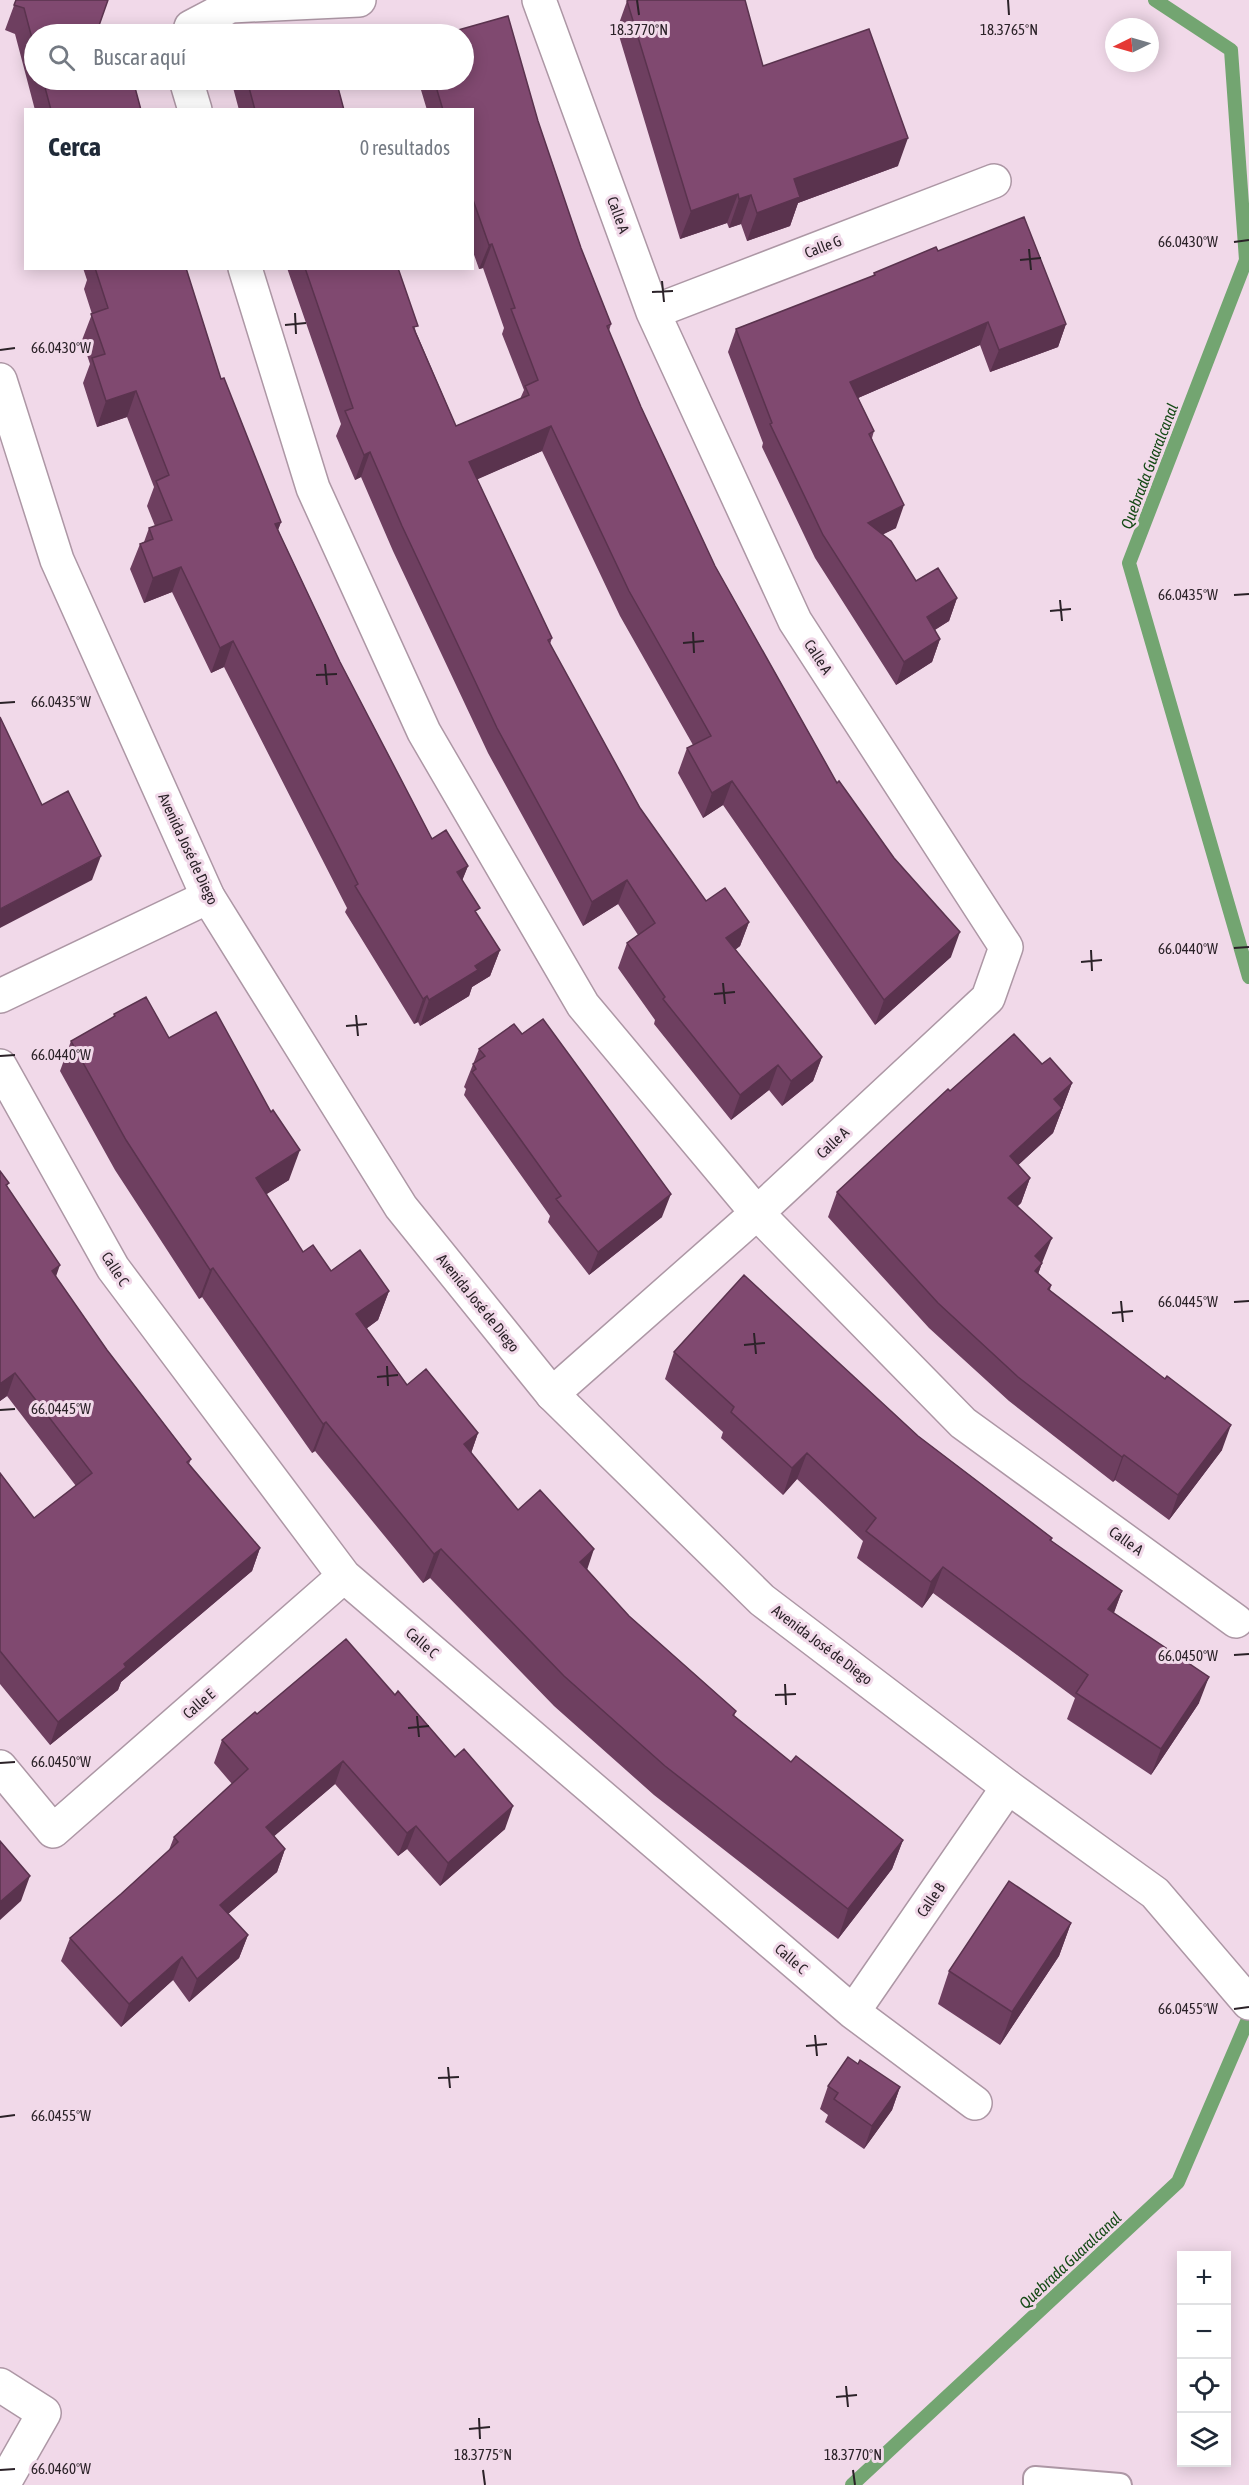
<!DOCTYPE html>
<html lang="es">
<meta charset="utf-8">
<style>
body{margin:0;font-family:"Asap Condensed",sans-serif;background:#f6f6f7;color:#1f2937}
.controls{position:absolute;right:18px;bottom:18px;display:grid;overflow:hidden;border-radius:0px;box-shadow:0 3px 15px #0003}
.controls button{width:54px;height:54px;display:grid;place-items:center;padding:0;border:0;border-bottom:2px solid #e0e1e3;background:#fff;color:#1f2937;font:30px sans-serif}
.compass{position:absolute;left:1105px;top:18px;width:54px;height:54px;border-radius:50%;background:#fff;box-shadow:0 3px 15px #0003;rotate:265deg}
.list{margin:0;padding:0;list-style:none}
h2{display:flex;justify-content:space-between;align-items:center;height:78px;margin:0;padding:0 24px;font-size:26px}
h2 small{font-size:20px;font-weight:400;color:#747a83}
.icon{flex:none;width:33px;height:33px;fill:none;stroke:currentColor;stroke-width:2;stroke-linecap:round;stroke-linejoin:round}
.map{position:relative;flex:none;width:1249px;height:2485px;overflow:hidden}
.search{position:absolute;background:#fff;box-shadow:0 3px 15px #0003;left:24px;top:24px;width:450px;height:66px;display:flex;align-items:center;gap:15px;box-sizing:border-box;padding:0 21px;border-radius:33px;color:#747a83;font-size:22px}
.panel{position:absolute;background:#fff;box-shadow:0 3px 15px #0003;left:24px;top:108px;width:450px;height:162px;border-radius:0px}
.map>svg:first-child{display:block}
</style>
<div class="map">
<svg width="1249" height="2485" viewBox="0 0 1249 2485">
<rect width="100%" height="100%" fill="#f1d9e9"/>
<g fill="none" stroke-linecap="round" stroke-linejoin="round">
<path stroke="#73a571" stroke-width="14" d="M1155 0 1231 50 1246 260 1129 563 1249 977
M852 2485 1178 2182 1249 2017"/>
<defs>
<path id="service" d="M1035 2485V2478L1120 2485"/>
<path id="minor" d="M539 0 653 312 795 621 1006 947 988 998 757 1213 552 1394
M189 34 191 27 231 6 359 0
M186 80 195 110
M245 268 313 488 424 732 583 1005 757 1213 963 1423 1236 1621
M653 312 994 181
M0 996 208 897
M0 1066 113 1268 344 1576 853 2012 975 2103
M0 1767 53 1831 344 1576
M853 2012 1008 1787
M0 2385 44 2413 3 2485"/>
<path id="tertiary" d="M0 380 57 560 208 897 401 1207 552 1394 762 1600 1008 1787 1155 1893 1249 2003"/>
</defs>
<use href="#service" stroke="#ad97a5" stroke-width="26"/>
<use href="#minor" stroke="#ad97a5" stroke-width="36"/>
<use href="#tertiary" stroke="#ad97a5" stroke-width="36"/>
<use href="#service" stroke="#fff" stroke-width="22"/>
<use href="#minor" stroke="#fff" stroke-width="33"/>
<use href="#tertiary" stroke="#fff" stroke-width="33"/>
</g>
<path fill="#6e3f60" d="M16 0H108L34 34V80H133L141 110H35L15 34 5 30Z
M627 1 763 66 898 166 798 203 790 226 747 241 741 224 729 228 727 223 680 239 617 29Z
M231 80H336L344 110H239Z
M418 80H464L538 121 581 248 611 324 609 331 641 407 715 566 837 783 951 957 875 1025 723 805 703 818 678 773 687 748 693 745 620 616 542 451 477 479 552 638 550 644 640 808 706 901 749 922 740 946 735 950 822 1057 813 1081 782 1106 769 1090 731 1120 654 1024 655 1020 618 968 627 943 638 935 618 904 583 926 488 753 393 551 361 477 355 480 336 436 341 424 287 268H398L416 332 456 426 520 399 524 390 502 334 504 328 483 268 479 269 472 249V110H427Z
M938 251 1066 324 1058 347 990 372 980 345 858 398 874 431 872 438 896 528 883 534 916 581 957 598 949 621 935 630 940 639 932 662 896 685 815 558 762 447 763 443 728 352 736 329 873 276 874 273Z
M83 268H186L221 379 281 522 278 530 340 662 432 839 468 866 462 880 477 915 500 950 490 976 472 987 469 996 420 1026 418 1022 414 1024 345 912 347 908 224 667 211 673 172 592 144 603 130 569 140 544 144 542 149 528 155 526 147 506 154 487 127 417 97 427 83 383 90 364 82 340 92 314 84 289 87 280Z
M114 1014 169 1038 289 1180 266 1194 303 1252 331 1271 389 1291 378 1320 366 1329 407 1385 478 1433 471 1453 518 1510 587 1570 629 1616 736 1711 734 1716 791 1762 903 1840 892 1869 838 1939 654 1795 554 1706 430 1578 423 1583 315 1451 312 1453 202 1297 199 1299 115 1170 60 1071 71 1041 113 1018Z
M479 1049 662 1217 589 1275 548 1222 550 1216 464 1095 466 1089 464 1087Z
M1042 1064 1072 1083 1053 1133 1018 1165 1030 1178 1021 1203 1017 1207 1042 1263 1038 1274 1051 1285 1050 1290 1222 1450 1169 1520 1115 1480 1113 1482 1009 1401 929 1328 828 1217 837 1192 950 1091Z
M0 1171 9 1183 7 1186 56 1277 107 1350 191 1459 189 1464 260 1548 252 1571 121 1682 118 1690 50 1745 0 1684V1473L34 1518 76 1486 7 1396 0 1401Z
M674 1352 918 1436 1052 1538 1051 1541 1122 1591 1114 1613 1199 1703 1151 1775 1067 1719 1075 1698 933 1593 922 1608 857 1558 863 1541 797 1479 783 1495 721 1438 723 1432 665 1379Z
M257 1714 505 1829 440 1886 407 1849 398 1856 335 1784 274 1836 285 1849 277 1872 228 1914 248 1935 239 1958 189 2002 173 1980 121 2027 61 1961 70 1938 121 1894 169 1850 174 1837 232 1784 214 1763 222 1740Z
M1071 1923 1059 1956 1000 2045 938 2004 949 1971Z
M858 2064 900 2087 892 2110 864 2149 825 2122 828 2115 820 2109 828 2086Z"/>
<path fill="#5a334e" d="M908 138 898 166 798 203 790 226 747 241 757 213 794 179Z
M738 194 727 223 680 239 691 211Z
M751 195 741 224 729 228 739 199Z
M492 244 483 268 479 269 489 245Z
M988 322 980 345 842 405 850 382Z
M1066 324 1058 347 990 372 999 350Z
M136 391 127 417 97 427 106 401Z
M551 426 542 451 460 487 469 462Z
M370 452 361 477 355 480 364 455Z
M904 505 896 528 860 546 868 523Z
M281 522 271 548 275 524Z
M181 567 172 592 144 603 153 578Z
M957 598 949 621 918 640 927 617Z
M940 639 932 662 896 685 904 662Z
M233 641 224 667 211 673 220 648Z
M732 781 723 805 703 818 712 793Z
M101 856 92 880 0 928V909Z
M468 866 458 891 457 872Z
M627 880 618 904 583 926 592 902Z
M749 922 740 946 717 963 726 938Z
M960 932 951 957 875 1025 884 1000Z
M500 950 490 976 472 987 469 996 420 1026 429 1000 475 966Z
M427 996 418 1022 414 1024 423 999Z
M822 1057 813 1081 782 1106 791 1081Z
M778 1065 769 1090 731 1120 740 1095Z
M1072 1083 1053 1133 1001 1181 1010 1156 1054 1099Z
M300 1150 289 1180 245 1208 256 1178Z
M1030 1178 1021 1203 999 1223 1008 1198Z
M671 1194 662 1217 589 1275 598 1252Z
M1052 1238 1042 1263 1033 1288 1035 1256Z
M60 1265 52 1288V1271Z
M213 1268 202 1297 199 1299 210 1270Z
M389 1291 378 1320 345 1344 356 1314Z
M15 1373 7 1396 0 1401V1384Z
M326 1422 315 1451 312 1453 323 1424Z
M1231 1425 1222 1450 1169 1520 1178 1495Z
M478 1433 468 1462 464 1444Z
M807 1453 797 1479 783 1495 792 1468Z
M1124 1455 1115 1480 1113 1482 1122 1457Z
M260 1548 252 1571 121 1682 118 1690 50 1745 58 1722 124 1664Z
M441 1549 430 1578 423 1583 434 1554Z
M594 1549 584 1579 580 1562Z
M943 1567 933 1593 922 1608 931 1582Z
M1122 1591 1112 1617 1108 1609Z
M1209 1677 1199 1703 1151 1775 1161 1749Z
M343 1761 335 1784 258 1850 266 1827Z
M513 1806 505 1829 440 1886 448 1863Z
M416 1826 407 1849 398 1856 407 1833Z
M903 1840 892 1869 838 1939 848 1909Z
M285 1849 277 1872 212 1928 220 1905Z
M30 1876 21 1901 0 1920V1902Z
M1071 1923 1059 1956 1000 2045 1012 2012Z
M248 1935 239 1958 189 2002 197 1979Z
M182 1957 173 1980 121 2027 129 2004Z
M900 2087 892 2110 864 2149 872 2126Z"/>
<path fill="#804970" stroke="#5a334e" stroke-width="1.5" d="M16 0H108L96 34H34V46L24 8 14 5Z
M629 0H745L763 66 869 29 908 138 794 179 800 197 757 213 751 195 739 199 738 194 691 211 627 1Z
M508 16 538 121 581 248 611 324 607 326 641 407 715 566 837 783 839 781 894 858 960 932 884 1000 732 781 712 793 687 748 711 736 629 591 551 426 469 462 552 638 548 640 640 808 706 901 725 888 749 922 726 938 822 1057 791 1081 778 1065 740 1095 663 999 665 997 627 943 655 923 627 880 592 902 497 728 402 526 370 452 364 455 345 411 353 408 305 268H398L418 326 413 327 456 426 529 395 525 386 538 380 511 309 515 308 492 244 489 245 472 197V110H443L434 80H464V34H444Z
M321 27 324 34H293Z
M43 80H133L141 110H51Z
M247 80H336L344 110H255Z
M1024 217 1066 324 999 350 988 322 850 382 874 431 869 434 904 505 868 523 891 541 916 581 938 568 957 598 927 617 940 639 904 662 823 535 770 424 772 423 736 329 875 275 874 273 936 247 938 251Z
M95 268H186L221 379 224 378 281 522 275 524 340 662 432 839 446 830 468 866 457 872 480 908 475 911 500 950 475 966 478 970 429 1000 427 996 423 999 355 886 358 884 233 641 220 648 181 567 153 578 140 544 153 539 149 528 172 520 156 481 169 475 136 391 106 401 92 358 105 354 91 314 108 308Z
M0 717 42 805 68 791 101 856 0 909Z
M146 997 169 1038 216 1012 271 1112 273 1110 300 1150 256 1178 303 1252 313 1245 331 1271 360 1250 389 1291 356 1314 407 1385 426 1369 478 1433 464 1444 518 1510 540 1490 594 1549 580 1562 629 1616 736 1711 733 1715 791 1762 796 1756 903 1840 848 1909 665 1766 564 1676 441 1549 434 1554 326 1422 323 1424 213 1268 210 1270 126 1140 71 1041 115 1016 114 1014Z
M543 1019 671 1194 598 1252 556 1199 561 1196 472 1072 476 1069 473 1064 485 1056 479 1049 514 1024 522 1034Z
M1014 1034 1042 1064 1050 1058 1072 1083 1054 1099 1062 1108 1010 1156 1030 1178 1008 1198 1052 1238 1035 1256 1042 1263 1035 1271 1051 1285 1048 1289 1165 1379 1167 1376 1231 1425 1178 1495 1124 1455 1122 1457 1018 1377 938 1303 837 1192 948 1089 950 1091Z
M0 1171 9 1183 6 1185 60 1265 52 1271 107 1350 191 1459 187 1462 260 1548 124 1664 126 1667 58 1722 0 1651V1473L34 1518 92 1473 15 1373 0 1384Z
M744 1275 918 1436 1052 1538 1050 1540 1122 1591 1108 1609 1209 1677 1161 1749 1076 1693 1088 1675 943 1567 931 1582 866 1531 876 1518 807 1453 792 1468 731 1412 734 1407 674 1352Z
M346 1639 395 1695 398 1691 455 1757 464 1749 513 1806 448 1863 416 1826 407 1833 343 1761 266 1827 285 1849 220 1905 248 1935 197 1979 182 1957 129 2004 70 1938 121 1894 178 1842 174 1837 248 1769 222 1740 255 1712 257 1714Z
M0 1841 30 1876 0 1902Z
M1009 1881 1071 1923 1012 2012 949 1971Z
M848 2057 858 2064 860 2060 900 2087 872 2126 834 2099 838 2093 828 2086Z"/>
<path fill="none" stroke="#2b2228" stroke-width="2" d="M637 0 639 15M1008 0 1009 15M1234 242 1249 240M1029 249 1031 270M1020 260 1041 258M662 281 664 302M652 292 673 291M295 313 296 334M285 325 306 323M0 350 15 348M1234 595 1249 594M1060 600 1062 621M1050 611 1071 609M693 632 694 653M683 643 704 641M325 664 327 685M316 675 337 674M0 703 15 702M1234 948 1249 947M1091 950 1092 971M1081 962 1102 960M723 983 725 1004M714 994 735 992M356 1015 358 1036M346 1026 367 1024M0 1056 15 1055M1121 1301 1123 1322M1234 1302 1249 1301M1112 1313 1133 1311M754 1333 756 1354M744 1345 765 1343M387 1366 388 1386M377 1377 398 1375M0 1410 15 1409M1234 1655 1249 1654M785 1684 786 1705M775 1695 796 1694M417 1716 419 1737M408 1728 429 1726M0 1763 15 1762M1234 2009 1249 2007M815 2035 817 2056M806 2046 827 2044M448 2067 450 2088M438 2078 459 2077M0 2117 15 2115M846 2386 848 2407M836 2397 857 2395M479 2418 480 2439M469 2429 490 2427M0 2470 15 2469M483 2470 485 2485M853 2470 855 2485"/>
<g text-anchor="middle" stroke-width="6" stroke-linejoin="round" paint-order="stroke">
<g font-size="15" fill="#2b2228" stroke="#f1d9e9">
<text transform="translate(618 215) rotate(70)" y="5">Calle A</text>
<text transform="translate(823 247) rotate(-21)" y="5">Calle G</text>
<text transform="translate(818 657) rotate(57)" y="5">Calle A</text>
<text transform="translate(188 849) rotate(65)" y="5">Avenida José de Diego</text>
<text transform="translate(833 1143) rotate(-43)" y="5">Calle A</text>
<text transform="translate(115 1269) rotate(57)" y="5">Calle C</text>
<text transform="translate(478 1303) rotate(51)" y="5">Avenida José de Diego</text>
<text transform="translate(1126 1541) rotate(36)" y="5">Calle A</text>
<text transform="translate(422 1643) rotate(41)" y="5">Calle C</text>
<text transform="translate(822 1645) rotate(37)" y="5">Avenida José de Diego</text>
<text transform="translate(199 1704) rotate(-41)" y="5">Calle E</text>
<text transform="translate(931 1900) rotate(-56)" y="5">Calle B</text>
<text transform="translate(791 1959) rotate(41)" y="5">Calle C</text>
</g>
<g font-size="16" font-style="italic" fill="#144915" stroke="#f1d9e9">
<text transform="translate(1149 466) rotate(-69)" y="6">Quebrada Guaralcanal</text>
<text transform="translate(1070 2260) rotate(-43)" y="6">Quebrada Guaralcanal</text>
</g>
</g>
<g font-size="15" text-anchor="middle" fill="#2b2228" stroke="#f1d9e9" stroke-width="6" stroke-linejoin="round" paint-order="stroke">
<text x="639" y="35">18.3770°N</text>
<text x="1009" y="35">18.3765°N</text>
<text x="1188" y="247">66.0430°W</text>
<text x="61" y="353">66.0430°W</text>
<text x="1188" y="600">66.0435°W</text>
<text x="61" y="707">66.0435°W</text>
<text x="1188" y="954">66.0440°W</text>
<text x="61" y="1060">66.0440°W</text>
<text x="1188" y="1307">66.0445°W</text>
<text x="61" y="1414">66.0445°W</text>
<text x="1188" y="1661">66.0450°W</text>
<text x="61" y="1767">66.0450°W</text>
<text x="1188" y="2014">66.0455°W</text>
<text x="61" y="2121">66.0455°W</text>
<text x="483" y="2460">18.3775°N</text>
<text x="853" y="2460">18.3770°N</text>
<text x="61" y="2474">66.0460°W</text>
</g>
</svg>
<div class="controls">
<button>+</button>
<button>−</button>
<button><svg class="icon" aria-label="locate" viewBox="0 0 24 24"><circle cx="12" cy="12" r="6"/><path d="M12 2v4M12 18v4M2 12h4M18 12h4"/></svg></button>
<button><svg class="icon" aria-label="layers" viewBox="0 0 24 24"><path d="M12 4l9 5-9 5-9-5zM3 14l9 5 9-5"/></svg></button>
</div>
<svg class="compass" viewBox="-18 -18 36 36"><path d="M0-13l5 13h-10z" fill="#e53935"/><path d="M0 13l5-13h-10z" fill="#747a83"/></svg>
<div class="search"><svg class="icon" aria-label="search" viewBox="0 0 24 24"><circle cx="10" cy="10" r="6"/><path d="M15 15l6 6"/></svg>Buscar aquí</div>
<section class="panel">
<h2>Cerca<small>0 resultados</small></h2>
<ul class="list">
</ul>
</section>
</div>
